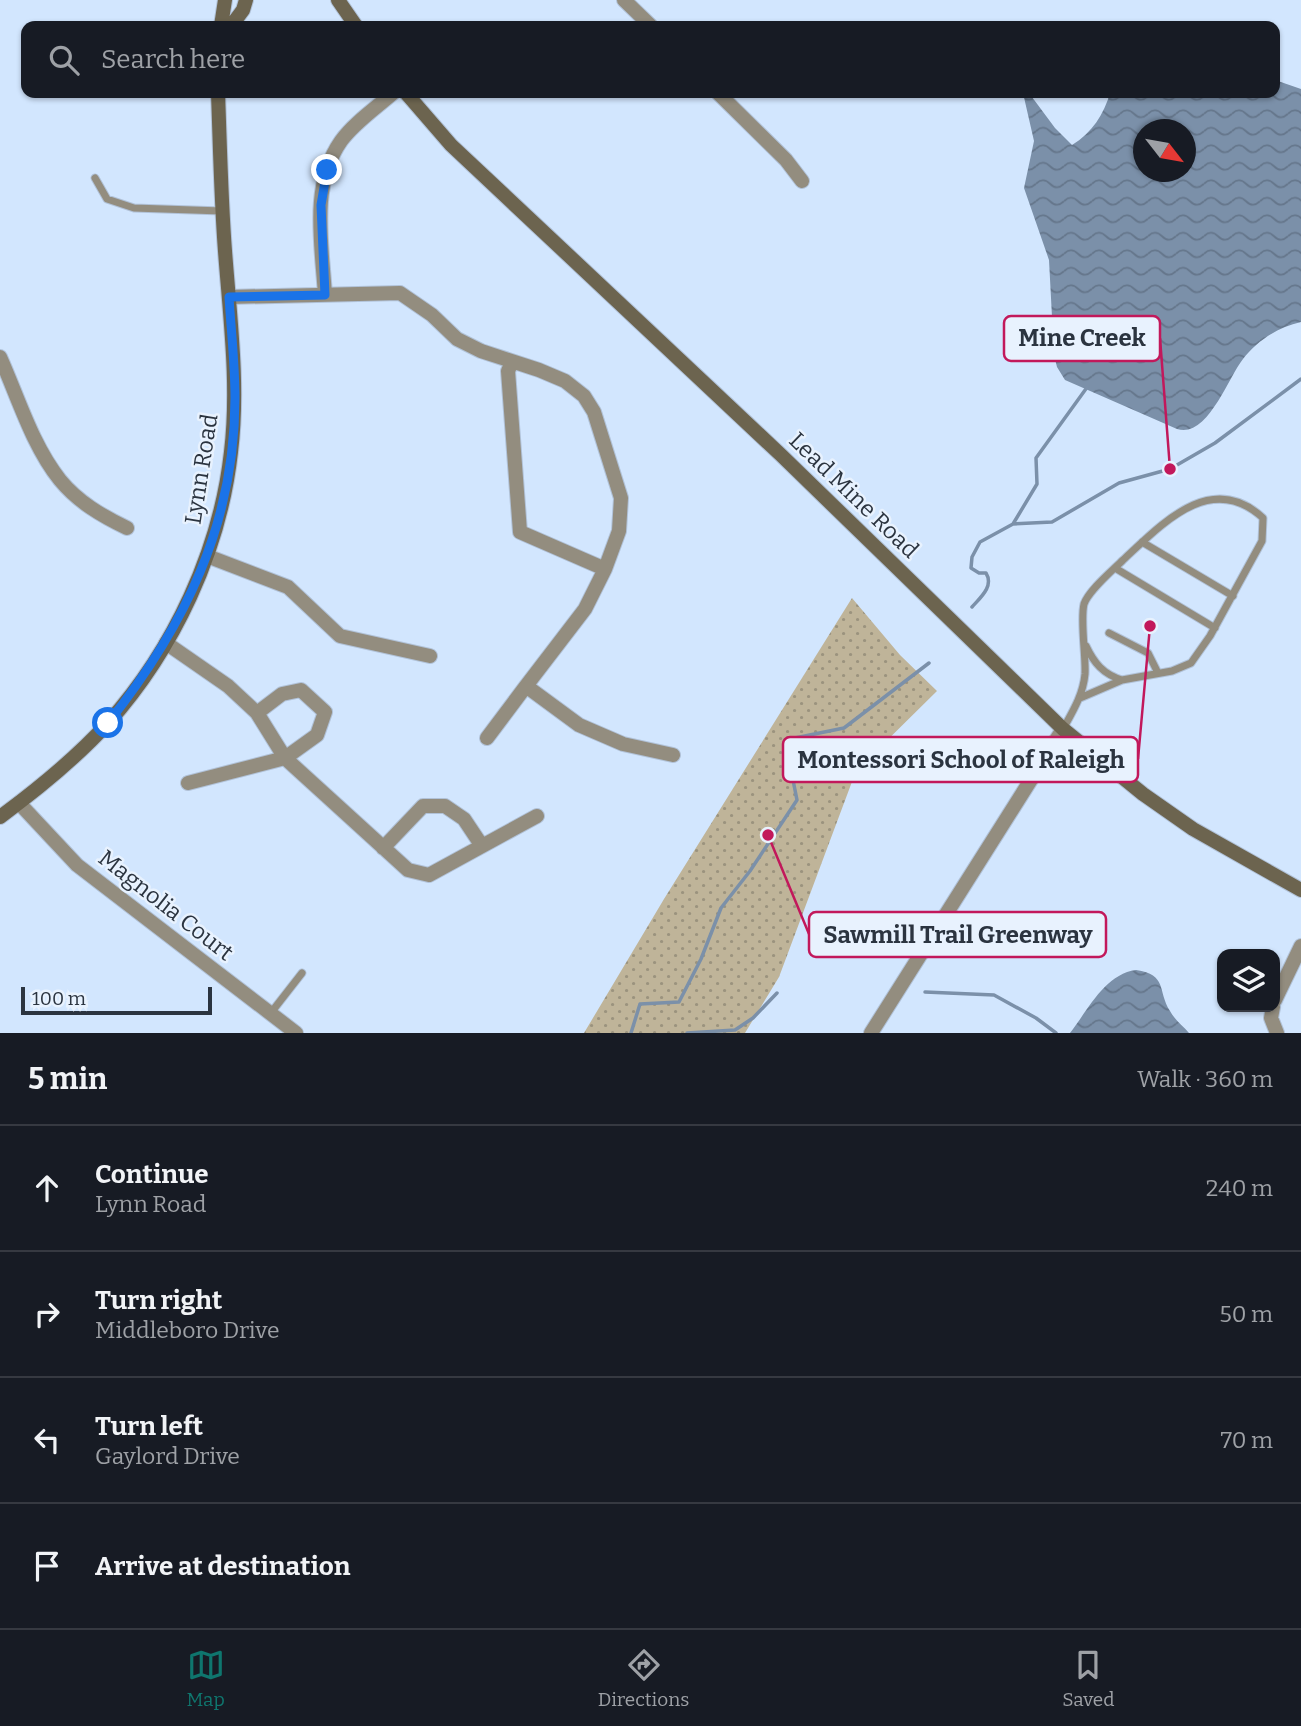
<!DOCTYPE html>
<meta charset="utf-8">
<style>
body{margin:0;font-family:Bitter,serif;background:#20242c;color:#f1f3f6}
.controls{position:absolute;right:21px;bottom:21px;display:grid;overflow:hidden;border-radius:14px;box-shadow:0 2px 5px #0004}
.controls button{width:63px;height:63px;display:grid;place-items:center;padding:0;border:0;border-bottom:2px solid #363941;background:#171b24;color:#f1f3f6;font:35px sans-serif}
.compass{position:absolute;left:1133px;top:119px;width:63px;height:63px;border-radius:50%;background:#171b24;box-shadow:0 2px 5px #0004;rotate:121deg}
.scale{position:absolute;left:21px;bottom:18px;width:191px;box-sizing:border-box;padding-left:7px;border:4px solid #2b3440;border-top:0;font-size:19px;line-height:24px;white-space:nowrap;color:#2b3440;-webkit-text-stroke:5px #e8f2fe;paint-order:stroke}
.stop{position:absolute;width:21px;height:21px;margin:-16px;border:5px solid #1a73e8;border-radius:50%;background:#fff}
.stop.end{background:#1a73e8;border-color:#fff;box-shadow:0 2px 7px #0008}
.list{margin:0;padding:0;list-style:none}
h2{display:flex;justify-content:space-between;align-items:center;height:91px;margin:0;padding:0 28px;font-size:30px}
h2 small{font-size:23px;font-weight:400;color:#9ea1a6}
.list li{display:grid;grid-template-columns:46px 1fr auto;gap:21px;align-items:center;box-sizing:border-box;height:126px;padding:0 28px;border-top:2px solid #363941}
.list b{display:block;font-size:26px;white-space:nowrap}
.list p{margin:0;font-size:23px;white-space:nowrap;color:#9ea1a6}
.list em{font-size:23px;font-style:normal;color:#9ea1a6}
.icon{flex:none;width:38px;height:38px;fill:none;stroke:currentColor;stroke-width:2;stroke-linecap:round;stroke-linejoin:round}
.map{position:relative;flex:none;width:1301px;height:1033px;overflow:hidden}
.search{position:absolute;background:#171b24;box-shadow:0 2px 5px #0004;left:21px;right:21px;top:21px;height:77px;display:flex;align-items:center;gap:18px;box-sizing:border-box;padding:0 24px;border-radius:14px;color:#9ea1a6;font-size:26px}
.sheet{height:595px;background:#171b24}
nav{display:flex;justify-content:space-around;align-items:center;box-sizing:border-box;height:98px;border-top:2px solid #363941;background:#171b24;font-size:19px;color:#9ea1a6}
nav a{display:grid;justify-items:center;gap:4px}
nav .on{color:#0f766e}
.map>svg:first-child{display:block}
</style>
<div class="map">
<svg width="1301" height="1033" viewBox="0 0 1301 1033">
<defs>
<pattern id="park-dots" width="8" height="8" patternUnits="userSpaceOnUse" patternTransform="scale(1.75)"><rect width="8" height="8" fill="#bfb499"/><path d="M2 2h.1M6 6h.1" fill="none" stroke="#9b937e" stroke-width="1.8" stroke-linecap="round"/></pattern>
<pattern id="water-waves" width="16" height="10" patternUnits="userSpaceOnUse" patternTransform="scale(1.75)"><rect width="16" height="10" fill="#7b90a9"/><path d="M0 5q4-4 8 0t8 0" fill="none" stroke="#65768b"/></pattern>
</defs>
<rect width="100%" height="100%" fill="#d2e6fe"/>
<path fill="url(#park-dots)" d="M852 598 900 655 937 691 856 771 779 977 745 1033H584L664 899Z"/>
<path fill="url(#water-waves)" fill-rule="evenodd" d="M1275 80 1301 89V322C1278 327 1257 341 1243 359 1228 378 1207 439 1177 429L1065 380 1057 367 1054 355 1049 260 1024 188 1034 141 1023 93H1029L1055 128 1072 145C1092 133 1104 114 1110 93H1275ZM1144 130H1186V172H1144Z
M1136 970C1168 975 1157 990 1170 1011 1174 1019 1183 1026 1189 1033H1070C1088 1010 1105 974 1136 970Z"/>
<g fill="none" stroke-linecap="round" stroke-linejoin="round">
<path stroke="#7b90a9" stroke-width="3.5" d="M1013 524 1037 484 1036 458 1088 386
M972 607C981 597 994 586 986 573H979L971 568 972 557 980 542 1013 524 1052 522 1119 483 1170 469 1215 443 1301 379
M925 992 994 995 1036 1018 1056 1033
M631 1033 640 1004 679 1002 701 959 721 908 750 871 797 800 785 740 844 728 929 663
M687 1033 735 1030 753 1018 777 993"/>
<defs>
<path id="service" d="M95 178 107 199 134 208 222 211
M1142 542 1233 596
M1115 568 1215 628
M1109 633 1148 653 1158 673
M1086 646C1094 663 1103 674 1122 680
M1063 729C1073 711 1083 695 1085 674 1086 656 1080 620 1084 604 1089 590 1112 571 1123 560 1162 524 1211 470 1263 518L1262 541 1210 636 1191 663 1172 671 1122 680 1080 698
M270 1014 302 973"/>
<path id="minor" d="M624 0 651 26
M718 93 786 160 802 181
M325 295C322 245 310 185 341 141 354 123 376 108 393 93
M229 297 400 293 432 315 457 339 481 351 539 370 565 381 584 396 594 412 621 498 619 531 605 569 585 609 526 686 579 725 623 744 673 755
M0 357C18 397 32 445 60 480 78 502 102 516 127 528
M512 362 508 371 520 532 605 569
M207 556 288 587 340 636 430 656
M166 643 228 686 257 713 285 758 408 870 429 875 537 816
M487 738 526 686
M188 783 285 758 317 735 325 712 301 690 282 694 257 713
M19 803 77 865 296 1033
M383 848 423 806H445L464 819 482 846
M1275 1000 1301 946
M1273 1007 1271 1018 1277 1033"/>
<path id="tertiary" d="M871 1033 1063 729"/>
<path id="secondary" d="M338 0 356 26
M221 26 225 0
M231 26 243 10 246 0
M406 93 451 145 781 455 1063 729 1143 794 1193 829 1301 890
M0 817C38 789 76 758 108 723 174 649 220 551 231 452 239 386 230 318 225 251 221 199 220 146 218 93"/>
</defs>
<use href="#service" stroke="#b1c2d8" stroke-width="9"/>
<use href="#minor" stroke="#b1c2d8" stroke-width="16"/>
<use href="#tertiary" stroke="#b1c2d8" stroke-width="16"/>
<use href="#secondary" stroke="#b1c2d8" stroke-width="16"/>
<use href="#service" stroke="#938d7f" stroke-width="7"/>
<use href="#minor" stroke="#938d7f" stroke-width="14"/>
<use href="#tertiary" stroke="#938d7f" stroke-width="14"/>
<use href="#secondary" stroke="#6c644f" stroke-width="14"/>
</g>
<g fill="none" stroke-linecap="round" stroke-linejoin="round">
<path stroke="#1a73e8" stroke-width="9" d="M108 723C185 626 235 524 235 398 235 364 231 330 229 297L325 295 321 205 327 170"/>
</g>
<g text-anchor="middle" stroke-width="5" stroke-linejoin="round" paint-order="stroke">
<g font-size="23" fill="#2b3440" stroke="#e8f2fe">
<text transform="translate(201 469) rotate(-81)" y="8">Lynn Road</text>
<text transform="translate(854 495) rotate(44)" y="8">Lead Mine Road</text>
<text transform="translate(166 905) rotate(38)" y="8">Magnolia Court</text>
</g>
</g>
<path fill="none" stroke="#c2185b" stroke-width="2.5" d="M1170 469L1160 338M1150 626L1138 759M768 835L809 934"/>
<g fill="#c2185b" stroke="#e8f2fe" stroke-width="2.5">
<circle cx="1170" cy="469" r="7"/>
<circle cx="1150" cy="626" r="7"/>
<circle cx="768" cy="835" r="7"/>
</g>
<g fill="#e8f2fe" stroke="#c2185b" stroke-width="2.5">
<rect x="1004" y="316" width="156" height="45" rx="7"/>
<rect x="783" y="737" width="355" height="45" rx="7"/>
<rect x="809" y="912" width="297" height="45" rx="7"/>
</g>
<g font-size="24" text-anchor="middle" font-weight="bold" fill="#2b3440">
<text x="1082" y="346">Mine Creek</text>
<text x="961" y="768">Montessori School of Raleigh</text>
<text x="958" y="943">Sawmill Trail Greenway</text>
</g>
</svg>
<div class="controls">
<button><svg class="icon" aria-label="layers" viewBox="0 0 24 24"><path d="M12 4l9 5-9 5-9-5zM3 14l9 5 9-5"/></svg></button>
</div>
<svg class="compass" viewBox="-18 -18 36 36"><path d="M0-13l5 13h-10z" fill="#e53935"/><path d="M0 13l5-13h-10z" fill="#9ea1a6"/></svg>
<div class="scale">100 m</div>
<div class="stop" style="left:108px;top:723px"></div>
<div class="stop end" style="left:327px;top:170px"></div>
<div class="search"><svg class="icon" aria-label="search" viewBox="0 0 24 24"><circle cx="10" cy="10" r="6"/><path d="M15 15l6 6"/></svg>Search here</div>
</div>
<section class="sheet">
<h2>5 min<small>Walk · 360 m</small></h2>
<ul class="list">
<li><svg class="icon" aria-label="ahead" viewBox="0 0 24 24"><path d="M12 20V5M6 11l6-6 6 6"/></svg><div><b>Continue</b><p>Lynn Road</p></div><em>240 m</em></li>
<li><svg class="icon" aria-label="right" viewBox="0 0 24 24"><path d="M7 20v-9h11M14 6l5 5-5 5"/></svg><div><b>Turn right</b><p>Middleboro Drive</p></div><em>50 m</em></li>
<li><svg class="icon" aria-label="left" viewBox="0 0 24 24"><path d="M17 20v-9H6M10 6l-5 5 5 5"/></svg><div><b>Turn left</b><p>Gaylord Drive</p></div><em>70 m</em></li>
<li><svg class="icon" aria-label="arrive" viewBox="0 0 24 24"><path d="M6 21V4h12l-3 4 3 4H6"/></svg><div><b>Arrive at destination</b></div></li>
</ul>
</section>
<nav>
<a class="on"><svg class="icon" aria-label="map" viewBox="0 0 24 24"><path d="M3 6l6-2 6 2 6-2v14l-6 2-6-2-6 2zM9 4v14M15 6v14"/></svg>Map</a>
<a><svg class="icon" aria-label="directions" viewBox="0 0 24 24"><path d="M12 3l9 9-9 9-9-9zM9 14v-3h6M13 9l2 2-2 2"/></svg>Directions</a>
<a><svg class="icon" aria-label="saved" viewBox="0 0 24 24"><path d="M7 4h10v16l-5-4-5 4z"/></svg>Saved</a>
</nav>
